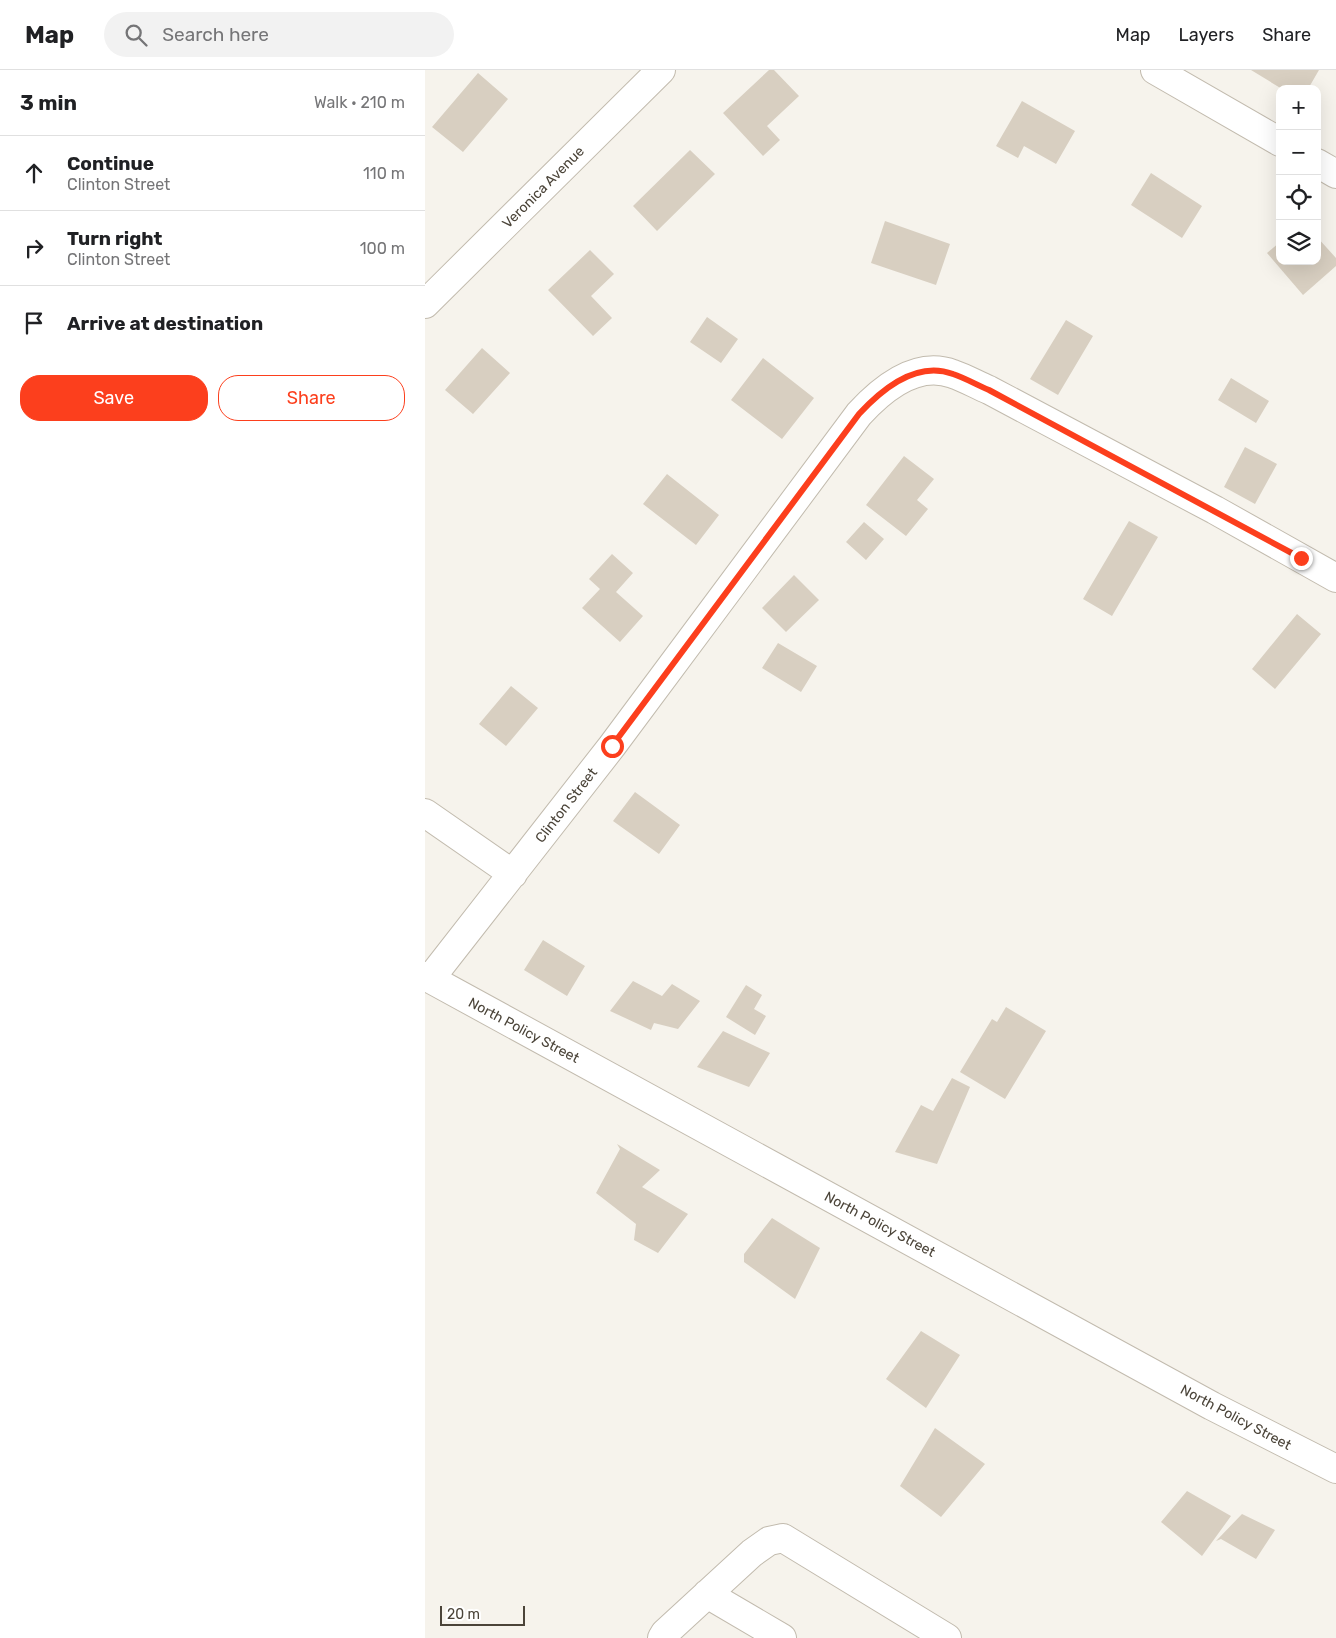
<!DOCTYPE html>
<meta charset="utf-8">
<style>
body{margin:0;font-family:Rubik,sans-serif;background:#f2f2f2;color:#202124}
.controls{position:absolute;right:15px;top:15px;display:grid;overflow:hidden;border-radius:10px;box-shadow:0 5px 20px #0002}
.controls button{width:45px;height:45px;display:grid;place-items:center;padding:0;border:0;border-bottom:1px solid #e0e0e0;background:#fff;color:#202124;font:25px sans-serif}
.scale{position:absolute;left:15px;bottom:12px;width:85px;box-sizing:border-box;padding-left:5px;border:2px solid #4b4439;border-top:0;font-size:14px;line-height:18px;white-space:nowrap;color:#4b4439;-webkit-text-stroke:4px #fff;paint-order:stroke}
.stop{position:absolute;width:15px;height:15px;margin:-11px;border:4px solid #fc3f1d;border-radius:50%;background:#fff}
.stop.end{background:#fc3f1d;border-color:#fff;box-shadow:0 1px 5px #0008}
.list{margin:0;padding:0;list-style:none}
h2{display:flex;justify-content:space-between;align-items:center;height:65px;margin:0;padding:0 20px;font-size:21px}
h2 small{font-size:16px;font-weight:400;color:#757577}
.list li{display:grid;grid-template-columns:32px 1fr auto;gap:15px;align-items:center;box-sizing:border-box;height:75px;padding:0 20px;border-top:1px solid #e0e0e0}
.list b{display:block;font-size:19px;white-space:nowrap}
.list p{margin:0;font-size:16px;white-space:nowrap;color:#757577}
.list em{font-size:16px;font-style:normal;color:#757577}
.actions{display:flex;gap:10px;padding:15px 20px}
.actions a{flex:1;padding:11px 0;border:1px solid #fc3f1d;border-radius:20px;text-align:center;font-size:18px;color:#fc3f1d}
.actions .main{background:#fc3f1d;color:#fff}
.icon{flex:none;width:28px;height:28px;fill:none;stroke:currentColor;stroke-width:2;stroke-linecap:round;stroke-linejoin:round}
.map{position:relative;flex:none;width:911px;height:1568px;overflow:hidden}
header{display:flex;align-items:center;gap:30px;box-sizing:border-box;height:70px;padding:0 25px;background:#fff;border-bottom:1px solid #e0e0e0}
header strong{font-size:24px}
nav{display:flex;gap:28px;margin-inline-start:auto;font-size:18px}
.search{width:350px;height:45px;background:#f2f2f2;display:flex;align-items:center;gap:12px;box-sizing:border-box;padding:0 18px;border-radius:28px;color:#757577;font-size:19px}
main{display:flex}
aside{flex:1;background:#fff}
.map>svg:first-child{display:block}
</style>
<header>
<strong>Map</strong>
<div class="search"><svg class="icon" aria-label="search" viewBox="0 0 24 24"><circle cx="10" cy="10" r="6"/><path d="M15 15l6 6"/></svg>Search here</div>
<nav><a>Map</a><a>Layers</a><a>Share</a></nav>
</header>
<main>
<aside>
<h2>3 min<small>Walk · 210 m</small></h2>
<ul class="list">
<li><svg class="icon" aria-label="ahead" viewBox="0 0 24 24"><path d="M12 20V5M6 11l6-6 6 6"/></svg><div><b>Continue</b><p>Clinton Street</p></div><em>110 m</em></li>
<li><svg class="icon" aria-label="right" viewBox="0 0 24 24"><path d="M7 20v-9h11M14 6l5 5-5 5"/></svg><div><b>Turn right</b><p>Clinton Street</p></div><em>100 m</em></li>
<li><svg class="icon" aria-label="arrive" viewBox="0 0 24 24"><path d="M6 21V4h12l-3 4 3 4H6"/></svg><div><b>Arrive at destination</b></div></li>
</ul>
<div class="actions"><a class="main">Save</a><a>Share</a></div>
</aside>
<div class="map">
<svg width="911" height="1568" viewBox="0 0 911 1568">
<rect width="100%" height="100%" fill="#f6f3ec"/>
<path fill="#d8cfc1" d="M344 0H349L374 26 342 56 355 70 338 86 298 43Z
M826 0H894L883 19H857Z
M53 3 83 29 38 82 7 57Z
M597 31 650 61 631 94 599 76 593 88 571 76Z
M265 80 290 104 232 161 208 136Z
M726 103 777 136 757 168 706 135Z
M460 151 525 174 511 215 446 193Z
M892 167 911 188V196L878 225 842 183 855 172V191H892Z
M165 180 189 204 166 226 187 248 168 266 123 220Z
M282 247 313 269 296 293 265 272Z
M641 250 668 266 633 325 605 309Z
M57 278 85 303 48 344 20 320Z
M338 288 389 328 357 369 306 330Z
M806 308 844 331 831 353 793 330Z
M820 377 852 394 830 434 799 417Z
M479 386 509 409 492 430 503 439 481 466 441 435Z
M242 404 294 445 271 475 218 434Z
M704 451 733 467 687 546 658 529Z
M439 452 459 469 441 490 421 472Z
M187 484 208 503 191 522 218 546 195 572 157 538 175 519 164 509Z
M369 505 394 530 361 562 337 538Z
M872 544 896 564 850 619 827 599Z
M353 573 392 596 376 622 337 598Z
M86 616 113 638 81 676 54 654Z
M210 722 255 755 234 784 188 751Z
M118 870 160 896 142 926 99 900Z
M208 911 237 926 247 914 275 931 253 959 229 953 226 960 185 941Z
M321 915 337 925 329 939 341 946 330 965 301 947Z
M581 937 621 961 580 1029 535 1002 567 949 572 952Z
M298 961 345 983 324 1017 272 997Z
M527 1008 545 1017 512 1094 470 1082 496 1035 508 1041Z
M192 1074 235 1100 217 1117 263 1144 233 1183 209 1170 211 1154 171 1123 195 1079Z
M347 1148 395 1178 370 1229 319 1192V1184Z
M496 1261 535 1285 501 1338 461 1309Z
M510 1358 560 1394 516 1447 475 1416Z
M762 1421 806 1446 777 1486 736 1452Z
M817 1444 850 1460 831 1489 796 1469 791 1471Z"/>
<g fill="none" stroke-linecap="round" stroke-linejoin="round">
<defs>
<path id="minor" d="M730 0 855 72
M892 93 911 104
M0 234 236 0
M0 743 88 804
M0 906 787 1336 911 1399
M5 909 187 676 434 344C457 319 491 290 528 304 540 308 552 315 564 320L790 440 911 508
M282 1524 357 1568
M237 1568 240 1563 327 1483 344 1471 358 1468 522 1568"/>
</defs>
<use href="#minor" stroke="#c2bbae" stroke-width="30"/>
<use href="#minor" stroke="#fff" stroke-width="28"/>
</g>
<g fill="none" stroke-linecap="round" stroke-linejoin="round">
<path stroke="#fc3f1d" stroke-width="6" d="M187 676 434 344C457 319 491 290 528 304 540 308 552 315 564 320L876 488"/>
</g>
<g text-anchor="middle" stroke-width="5" stroke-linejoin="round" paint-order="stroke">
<g font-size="14" fill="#4b4439" stroke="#fff">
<text transform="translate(118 117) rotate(-45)" y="5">Veronica Avenue</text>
<text transform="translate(141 735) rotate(-52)" y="5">Clinton Street</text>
<text transform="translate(99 960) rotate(28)" y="5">North Policy Street</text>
<text transform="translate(455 1154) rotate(28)" y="5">North Policy Street</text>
<text transform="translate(811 1347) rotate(28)" y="5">North Policy Street</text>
</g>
</g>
</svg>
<div class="controls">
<button>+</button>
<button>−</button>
<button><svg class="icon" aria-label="locate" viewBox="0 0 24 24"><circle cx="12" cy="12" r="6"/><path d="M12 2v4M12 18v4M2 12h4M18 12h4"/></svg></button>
<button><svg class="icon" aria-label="layers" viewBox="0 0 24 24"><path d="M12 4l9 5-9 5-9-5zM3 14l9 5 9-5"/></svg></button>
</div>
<div class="scale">20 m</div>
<div class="stop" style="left:187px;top:676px"></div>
<div class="stop end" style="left:876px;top:488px"></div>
</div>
</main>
